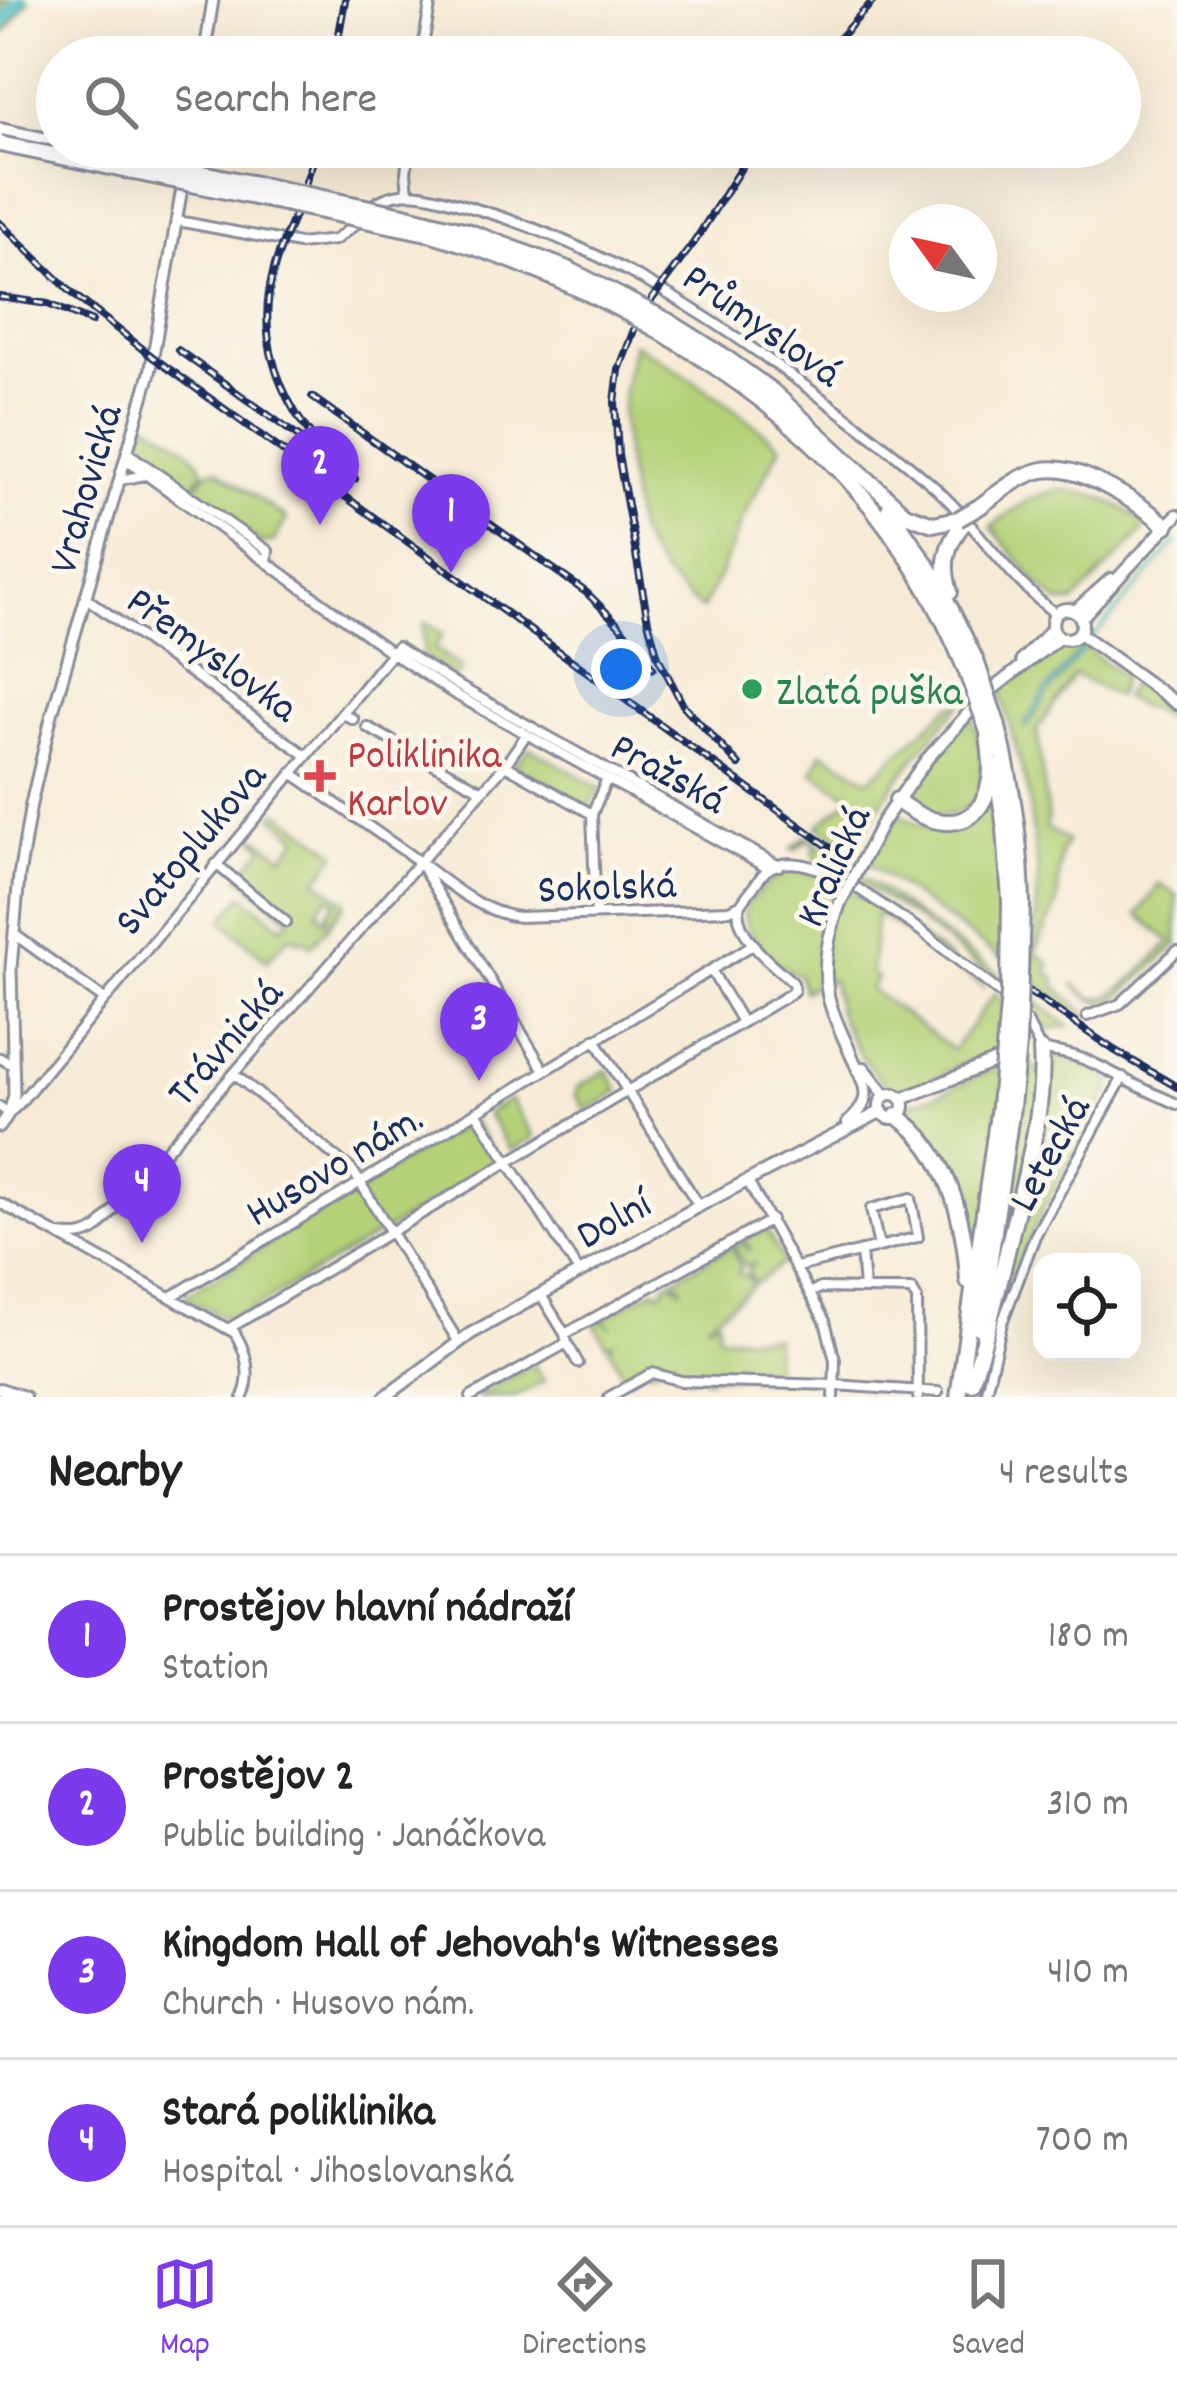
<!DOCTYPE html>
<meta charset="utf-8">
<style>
body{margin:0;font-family:Dekko,sans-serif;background:#f6f6f6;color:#222}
.controls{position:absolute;right:36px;bottom:36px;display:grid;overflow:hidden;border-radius:24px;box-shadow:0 12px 48px #0002}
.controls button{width:108px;height:108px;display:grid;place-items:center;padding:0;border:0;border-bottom:3px solid #e0e0e0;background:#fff;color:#222;font:60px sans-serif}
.compass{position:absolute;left:889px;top:204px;width:108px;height:108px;border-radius:50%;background:#fff;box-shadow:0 12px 48px #0002;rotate:303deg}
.you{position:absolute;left:621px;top:669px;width:42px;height:42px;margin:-30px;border:9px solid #fff;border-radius:50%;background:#1a73e8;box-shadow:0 0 0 18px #1a73e833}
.badge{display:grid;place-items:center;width:78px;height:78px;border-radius:50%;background:#7c3aed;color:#fff;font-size:39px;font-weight:700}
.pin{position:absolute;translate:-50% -99px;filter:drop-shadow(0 3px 6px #0008)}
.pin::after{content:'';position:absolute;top:63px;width:42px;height:36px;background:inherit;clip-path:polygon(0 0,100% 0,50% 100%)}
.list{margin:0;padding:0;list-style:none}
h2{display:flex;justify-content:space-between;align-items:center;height:156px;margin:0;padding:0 48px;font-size:51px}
h2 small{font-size:39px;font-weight:400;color:#767676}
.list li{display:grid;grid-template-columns:78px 1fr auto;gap:36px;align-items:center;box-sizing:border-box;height:168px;padding:0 48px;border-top:3px solid #e0e0e0}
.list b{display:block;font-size:45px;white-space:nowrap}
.list p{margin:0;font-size:39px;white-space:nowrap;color:#767676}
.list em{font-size:39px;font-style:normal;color:#767676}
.icon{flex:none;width:66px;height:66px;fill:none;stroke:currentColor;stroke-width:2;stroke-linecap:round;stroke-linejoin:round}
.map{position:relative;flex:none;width:1177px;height:1397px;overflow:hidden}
.search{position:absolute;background:#fff;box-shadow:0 12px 48px #0002;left:36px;right:36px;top:36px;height:132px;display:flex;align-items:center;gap:30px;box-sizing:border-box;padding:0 42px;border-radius:66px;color:#767676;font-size:45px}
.sheet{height:828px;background:#fff}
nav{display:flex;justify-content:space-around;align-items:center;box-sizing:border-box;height:168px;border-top:3px solid #e0e0e0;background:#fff;font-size:33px;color:#767676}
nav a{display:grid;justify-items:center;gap:6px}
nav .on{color:#7c3aed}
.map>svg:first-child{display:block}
</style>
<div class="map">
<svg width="1177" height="1397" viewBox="0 0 1177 1397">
<rect width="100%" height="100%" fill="#fbf7ec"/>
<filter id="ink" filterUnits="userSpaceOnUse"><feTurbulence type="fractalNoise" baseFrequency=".00833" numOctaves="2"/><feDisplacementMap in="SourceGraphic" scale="24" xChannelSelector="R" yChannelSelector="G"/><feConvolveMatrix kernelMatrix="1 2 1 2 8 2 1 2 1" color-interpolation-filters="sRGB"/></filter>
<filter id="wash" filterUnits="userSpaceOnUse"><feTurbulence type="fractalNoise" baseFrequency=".004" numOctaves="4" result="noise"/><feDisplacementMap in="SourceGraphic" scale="48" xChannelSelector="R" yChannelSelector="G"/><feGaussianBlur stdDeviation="2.7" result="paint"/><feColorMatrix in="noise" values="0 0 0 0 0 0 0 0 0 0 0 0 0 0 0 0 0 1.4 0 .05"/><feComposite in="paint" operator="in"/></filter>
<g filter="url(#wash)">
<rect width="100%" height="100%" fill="#f7ebd6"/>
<path fill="#b3d177" stroke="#67806a" stroke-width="3" d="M634 343C686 375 735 406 781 446L744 516 720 574 702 609C674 588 649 563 637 529 632 512 631 491 628 473 619 422 620 394 634 343Z
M145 421C166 435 194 447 204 471L191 488 142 454 139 442Z
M216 469 287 519 273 542 262 544 195 495 194 490 207 472Z
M1056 490C1090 490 1116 502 1144 522L1142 532 1073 603H1059L1038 584 991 527 1028 500Z
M426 622 443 634 434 648 462 668 456 677 424 656 423 627Z
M1073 643 1083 646 1046 690 1024 725 1027 727 1049 692 1085 648 1123 676 1117 696 1074 675 1037 730 1048 821 1046 828 1068 841 1061 852 1057 905 1035 952 1051 965 1046 971 1055 978 1056 987 1085 1012 1087 1016 1083 1018 1034 982 1038 870 1027 787 1000 690 1048 650Z
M1137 681 1177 709V722L1123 698 1131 684Z
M961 704C920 749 881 796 853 851L818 826 851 797 812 772 823 752 869 780 950 706Z
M972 715 983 757 979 795C959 819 927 825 907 797L930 765Z
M530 748 600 788 588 808 514 765Z
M996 796 1004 880 1001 901V958L867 862 898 813C942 840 962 837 996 796Z
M278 811 337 853 317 881 346 902 332 921 325 916 336 902 327 897 317 911 321 913 319 916 330 925 311 946 301 938 298 941 290 935 267 961 222 920 243 895 282 927 290 919 239 877 264 847 255 839 257 837 283 856 299 838 273 816Z
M807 836 1069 1026 1037 1031 1015 1000 999 983 911 915 858 882 819 864 813 853 816 845 809 839 795 850 792 848Z
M798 869C855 884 904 925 951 960V964L957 965 985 988 909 934 877 913 871 973 877 978 870 989 953 1050 995 993 1020 1019 1003 1054C987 1057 972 1060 957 1066 942 1073 913 1095 897 1092 877 1088 842 1027 837 1008 835 999 834 989 832 980L818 983 804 991 799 975C778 970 741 934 745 910 747 901 757 894 764 888 775 878 782 870 798 869Z
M1159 884 1177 895V945L1116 999C1098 1007 1083 997 1073 983 1080 988 1090 999 1099 998 1121 996 1155 956 1171 942L1138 915Z
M1060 1057 1107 1073 1112 1080 1111 1088 1043 1209 1014 1273 973 1258 960 1199 904 1117 913 1102C952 1094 987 1065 1028 1060L1035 1069H1048L1050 1063Z
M607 1070 619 1091 586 1111 576 1095 578 1087Z
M510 1099 534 1137 511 1151 487 1113Z
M472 1120 500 1162 498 1164 231 1321 186 1298V1295L269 1245 268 1242Z
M762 1230 768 1232 784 1262 755 1284 748 1272 753 1264 746 1267 734 1246 740 1242 750 1250 751 1247 743 1241Z
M731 1247 741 1267 738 1273 743 1276 746 1274 752 1286 706 1324 718 1319V1336L775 1337 774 1379 710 1376 708 1379 703 1378V1373L692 1372 691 1378 684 1376V1371L657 1364 656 1369 650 1370 647 1366 624 1381 621 1376 623 1374 609 1348 613 1342 606 1344 594 1323 602 1319 611 1328 604 1318 656 1288 659 1292 665 1289 664 1284 670 1281 681 1289 682 1287 674 1279Z
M534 1365 544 1381 515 1397H476Z"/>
<path fill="#8eb368" stroke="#547163" stroke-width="3" d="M0 0H29L5 33 0 28Z"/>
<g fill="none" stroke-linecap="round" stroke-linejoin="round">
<path stroke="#4ab9c0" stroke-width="3" d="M1025 726 1047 691 1177 541"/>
<path stroke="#4ab9c0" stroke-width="12" d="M0 25 21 0"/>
</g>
</g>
<g filter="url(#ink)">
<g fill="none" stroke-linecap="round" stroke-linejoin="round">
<defs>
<path id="minor" d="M421 57 431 0
M408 192 406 173 409 147
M377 202C409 184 440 198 473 208 595 243 699 308 801 383 845 415 889 448 930 483 976 523 1007 578 1056 614
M178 221 299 244 335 240 356 224
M128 453 268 551 267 562
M126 460 392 653 451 692 769 869
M120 480 145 475
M86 598 307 756
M342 713 353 719
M367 727 481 790
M505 765 592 814
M292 773C331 800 369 827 407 853 442 877 476 912 519 917L729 910 738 906
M216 864 286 922
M421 865 544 1070
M854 886 920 930 1000 993
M596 914 592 814 606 781
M14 934 105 1000
M711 970 742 1022
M1087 1016 1120 1004 1177 951
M1027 1022 1041 1050C1080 1053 1099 1066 1132 1083 1147 1091 1162 1097 1177 1104
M595 1039 699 1206
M0 1058 13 1065
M234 1074 353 1171 458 1341
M0 1107 9 1113 18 1105 397 647 455 684 779 866
M476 1112 579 1272
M747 1180 825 1321 835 1360 834 1397
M911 1198 918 1237 879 1247 871 1209Z
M0 1203 235 1333C247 1353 252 1375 243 1397
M59 1235C74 1237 86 1237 98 1228L505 765 526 735
M861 1251 864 1289
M797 1267 879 1247
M811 1292 821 1288 912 1290 917 1299 918 1397
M541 1295 565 1334 567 1343 578 1363
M171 1297 754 944
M228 1329 790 994 794 990 793 983C774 965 746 946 739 918 737 907 743 901 749 893 755 886 760 876 767 870 788 855 819 868 840 878
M565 1334 771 1220
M985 1395 1002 1323 1035 1236 1123 1077
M471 1397 567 1343
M609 1397 652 1373 681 1381 835 1385 938 1392"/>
<path id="tertiary" d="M204 57 213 0
M187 163 189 147
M0 1127 9 1113 14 1095 11 968 19 876 31 804 51 718 150 373 182 188"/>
<path id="secondary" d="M1052 624a15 15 0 1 1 30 0a15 15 0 1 1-30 0Z
M1075 611 1111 579
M1081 618 1177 515
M1079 633 1177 704
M1022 660 1053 628
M994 688 1060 637
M883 821 927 759 973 708
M840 903C829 933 822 963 828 995 832 1016 844 1037 852 1057 865 1085 876 1098 848 1123
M864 1068 886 1096
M880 1106a12 12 0 1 1 24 0a12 12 0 1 1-24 0Z
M902 1099 996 1061
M0 1389 24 1397
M385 1397 470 1334 699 1206 882 1111"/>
<path id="motorway" d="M0 131 57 143
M668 321 722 355 772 391 905 514 933 524 958 519
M661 332C807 421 900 510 966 670
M979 507C1031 468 1048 455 1110 488 1130 499 1149 510 1166 526
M889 509 935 577 976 661
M950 592C942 565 945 546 963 524
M997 723C1012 783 1021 842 1022 905
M996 767 1005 829 1010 901
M897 800C931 829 980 836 990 780 993 764 989 748 988 732
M897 1116C949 1151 965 1223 968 1281
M980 1328 1012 1107
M971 1383C989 1329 1002 1274 1015 1218 1028 1165 1045 1106 1041 1050
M958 1397 999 1106"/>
</defs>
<use href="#minor" stroke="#898d9a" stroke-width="14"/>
<use href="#tertiary" stroke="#898d9a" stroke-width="15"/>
<use href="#secondary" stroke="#898d9a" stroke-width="16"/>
<use href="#motorway" stroke="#898d9a" stroke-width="20"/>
<use href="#minor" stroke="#fff" stroke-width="8"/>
<use href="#tertiary" stroke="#fff" stroke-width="9"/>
<use href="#secondary" stroke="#fff" stroke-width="10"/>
<use href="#motorway" stroke="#fff" stroke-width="14"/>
<defs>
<path id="rail" d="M335 57 345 0
M822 57 874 0
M304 187 318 147
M296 211C288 231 278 251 273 273 252 354 292 429 355 479
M0 223 73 294 154 358 847 860
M0 297 48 304 92 322
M178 350 307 443
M312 397 587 593 619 625 653 668
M739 765 683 705 658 657 648 621 618 455 615 402 619 370 635 327 652 299 695 241 754 147
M1028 991 1114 1050 1177 1087"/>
</defs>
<use href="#rail" stroke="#1b2f5e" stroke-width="8"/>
<use href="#rail" stroke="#fbf7ec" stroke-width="3" stroke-dasharray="9" stroke-linecap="butt"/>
<defs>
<path id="secondary-bridge" d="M840 903 883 821"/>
<path id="motorway-bridge" d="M0 144 432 234C514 258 588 289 661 332
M78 147 404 215 467 231 568 269 668 321
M958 519 979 507
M976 661 997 723
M966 670 988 732
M999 1106 1009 994 1010 901
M1012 1107 1018 1044 1022 905"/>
</defs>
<use href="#secondary-bridge" stroke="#898d9a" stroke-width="16" stroke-linecap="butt"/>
<use href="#motorway-bridge" stroke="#898d9a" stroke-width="20" stroke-linecap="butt"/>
<use href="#secondary-bridge" stroke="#fff" stroke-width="10"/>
<use href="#motorway-bridge" stroke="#fff" stroke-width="14"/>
</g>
</g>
<circle fill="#2e9e5b" stroke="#fbf7ec" stroke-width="4.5" cx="752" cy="689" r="12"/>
<path fill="#e0444e" stroke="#fbf7ec" stroke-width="4.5" d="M314 758h12v12h12v12h-12v12h-12v-12h-12v-12h12z"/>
<g text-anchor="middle" stroke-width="10" stroke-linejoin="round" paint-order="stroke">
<g font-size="42" fill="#1b2f5e" stroke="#fbf7ec">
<text transform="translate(764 323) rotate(35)" y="15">Průmyslová</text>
<text transform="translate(83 488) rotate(-74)" y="15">Vrahovická</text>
<text transform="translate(214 652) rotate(36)" y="15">Přemyslovka</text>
<text transform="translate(670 771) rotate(29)" y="15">Pražská</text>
<text transform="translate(188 847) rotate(-50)" y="15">Svatoplukova</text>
<text transform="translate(831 865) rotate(-66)" y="15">Kralická</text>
<text transform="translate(607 884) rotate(-2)" y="15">Sokolská</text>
<text transform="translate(223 1041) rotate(-49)" y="15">Trávnická</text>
<text transform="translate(1047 1152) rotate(-61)" y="15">Letecká</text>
<text transform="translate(333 1163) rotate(-31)" y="15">Husovo nám.</text>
<text transform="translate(612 1217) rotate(-29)" y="15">Dolní</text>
</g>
<g font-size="42" fill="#27864d" stroke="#fbf7ec" text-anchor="start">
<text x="776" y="704">Zlatá puška</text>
</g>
<g font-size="42" fill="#be3a42" stroke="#fbf7ec" text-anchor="start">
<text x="347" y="767">Poliklinika<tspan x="347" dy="48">Karlov</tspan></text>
</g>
</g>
</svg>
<div class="controls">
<button><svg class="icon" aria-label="locate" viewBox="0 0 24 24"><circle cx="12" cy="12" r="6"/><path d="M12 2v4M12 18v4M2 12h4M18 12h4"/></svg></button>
</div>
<svg class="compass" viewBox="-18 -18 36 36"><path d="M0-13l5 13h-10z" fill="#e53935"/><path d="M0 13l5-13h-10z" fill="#767676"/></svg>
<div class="you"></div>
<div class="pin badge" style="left:451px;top:573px">1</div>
<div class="pin badge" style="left:320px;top:525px">2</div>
<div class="pin badge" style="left:479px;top:1081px">3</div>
<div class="pin badge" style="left:142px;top:1243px">4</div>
<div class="search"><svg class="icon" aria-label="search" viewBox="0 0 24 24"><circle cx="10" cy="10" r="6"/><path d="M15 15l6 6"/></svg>Search here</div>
</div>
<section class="sheet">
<h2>Nearby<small>4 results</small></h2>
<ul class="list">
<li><span class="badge">1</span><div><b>Prostějov hlavní nádraží</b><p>Station</p></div><em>180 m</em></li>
<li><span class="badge">2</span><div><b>Prostějov 2</b><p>Public building · Janáčkova</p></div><em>310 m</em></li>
<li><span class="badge">3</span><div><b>Kingdom Hall of Jehovah's Witnesses</b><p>Church · Husovo nám.</p></div><em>410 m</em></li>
<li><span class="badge">4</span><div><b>Stará poliklinika</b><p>Hospital · Jihoslovanská</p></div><em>700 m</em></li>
</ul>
</section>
<nav>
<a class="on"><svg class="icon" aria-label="map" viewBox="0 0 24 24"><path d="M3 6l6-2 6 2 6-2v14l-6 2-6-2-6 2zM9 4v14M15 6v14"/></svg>Map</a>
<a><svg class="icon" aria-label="directions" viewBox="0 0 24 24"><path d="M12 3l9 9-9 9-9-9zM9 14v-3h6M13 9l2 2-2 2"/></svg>Directions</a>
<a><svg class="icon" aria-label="saved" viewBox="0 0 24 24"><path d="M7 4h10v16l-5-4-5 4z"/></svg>Saved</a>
</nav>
